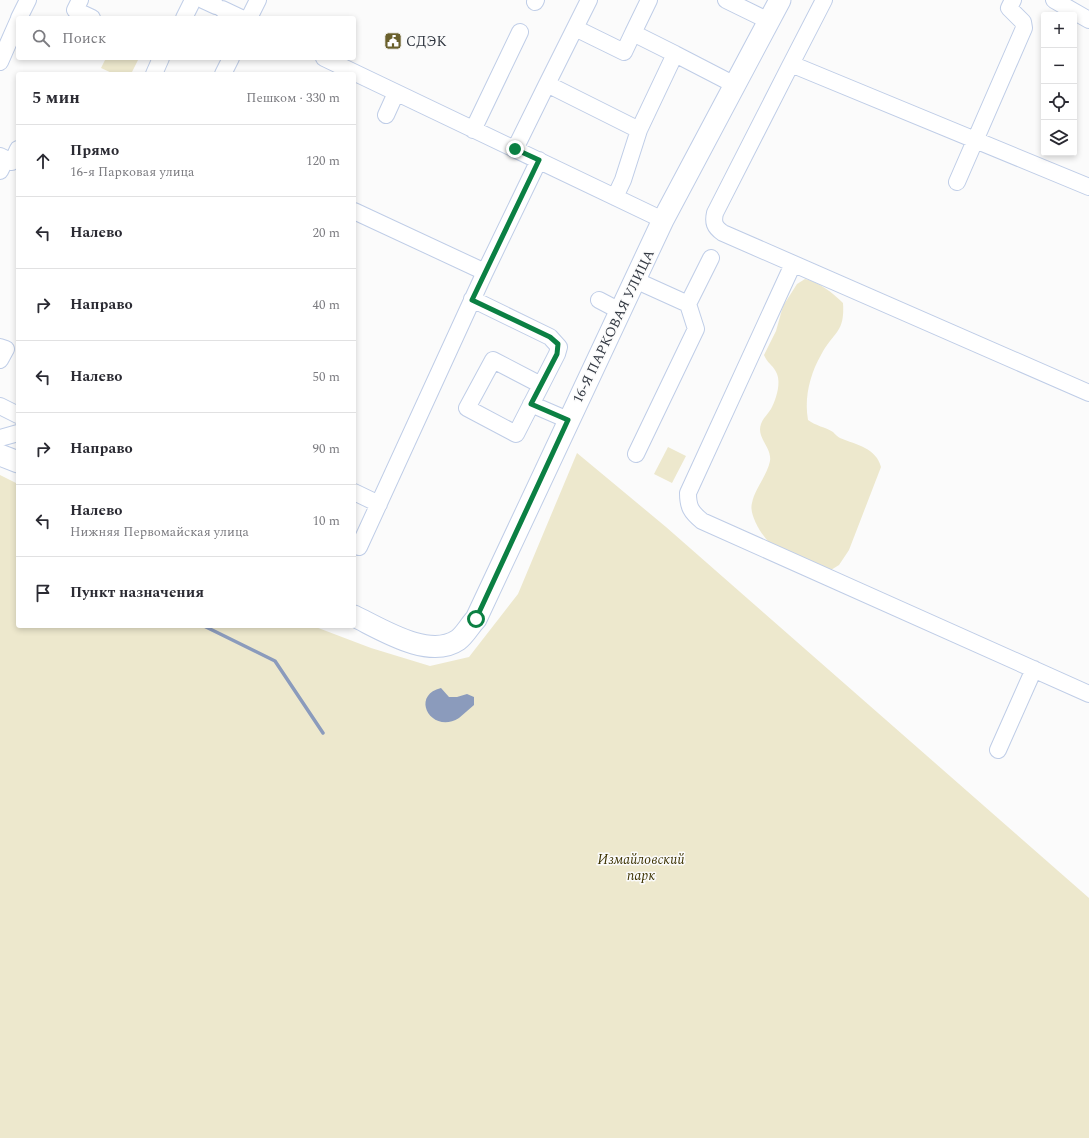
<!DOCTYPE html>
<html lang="ru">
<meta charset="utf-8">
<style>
body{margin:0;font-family:Spectral,serif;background:#f7f7f7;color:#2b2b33}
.controls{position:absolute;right:12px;top:12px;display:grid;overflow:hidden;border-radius:4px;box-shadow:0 2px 6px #0003}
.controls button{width:36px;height:36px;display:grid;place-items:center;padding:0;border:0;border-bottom:1px solid #e1e1e2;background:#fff;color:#2b2b33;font:20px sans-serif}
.stop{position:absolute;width:12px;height:12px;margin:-9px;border:3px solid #0b8043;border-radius:50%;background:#fff}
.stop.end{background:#0b8043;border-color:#fff;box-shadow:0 1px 4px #0008}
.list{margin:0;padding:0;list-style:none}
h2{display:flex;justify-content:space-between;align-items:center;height:52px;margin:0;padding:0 16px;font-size:17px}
h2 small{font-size:13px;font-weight:400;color:#7c7c81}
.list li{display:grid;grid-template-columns:26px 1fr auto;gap:12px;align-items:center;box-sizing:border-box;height:72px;padding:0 16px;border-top:1px solid #e1e1e2}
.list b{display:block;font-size:15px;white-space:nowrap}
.list p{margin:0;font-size:13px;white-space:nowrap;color:#7c7c81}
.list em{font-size:13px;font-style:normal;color:#7c7c81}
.icon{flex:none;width:22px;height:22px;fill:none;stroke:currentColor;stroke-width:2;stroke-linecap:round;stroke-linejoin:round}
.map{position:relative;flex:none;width:1089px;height:1138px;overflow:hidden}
.search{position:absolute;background:#fff;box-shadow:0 2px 6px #0003;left:16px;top:16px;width:340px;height:44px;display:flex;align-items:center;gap:10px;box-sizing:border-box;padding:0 14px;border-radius:4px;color:#7c7c81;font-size:15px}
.panel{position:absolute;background:#fff;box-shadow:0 2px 6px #0003;left:16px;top:72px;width:340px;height:556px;border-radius:4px}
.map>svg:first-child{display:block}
</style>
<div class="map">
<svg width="1089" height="1138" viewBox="0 0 1089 1138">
<rect width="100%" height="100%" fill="#fbfbfb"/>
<path fill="#ede8cd" d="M106 58H139L131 74H114L101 68Z
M805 279C819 282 833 293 843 303 845 333 834 331 821 355 810 374 804 398 808 420 816 426 825 427 833 432 835 434 838 437 840 438 857 445 876 448 881 467L849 550 839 565 831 570C813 563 794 557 777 549 766 543 748 516 752 503 755 488 767 476 770 461 772 447 756 438 761 424 763 418 768 414 771 409 776 400 781 384 777 374 774 366 767 363 764 355L776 331 783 306 797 284Z
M668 447 686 456 672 483 654 474Z
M577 453 666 527 1089 898V1138H0V475L18 484V626H313L371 648 430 666 469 657 518 594Z"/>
<path fill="#8b9bbc" d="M441 688 449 697H457L467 694 474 697V705C469 709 464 714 459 718 432 735 409 696 441 688Z"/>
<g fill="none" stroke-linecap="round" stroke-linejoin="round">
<path stroke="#8b9bbc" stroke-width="3.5" d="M204 626 275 661 323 733"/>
<defs>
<path id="minor" d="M80 0 75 10 92 18
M203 0 216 6
M649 0 633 33 675 54
M726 0 769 21
M1054 0 1089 20
M535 2 536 0
M222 9 241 18
M19 18 28 0
M184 18 193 0
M249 18 258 0
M575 28 624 52 633 33
M324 58 663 220
M0 62 18 21
M791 64 824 0
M154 74 161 58
M223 74 231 58
M547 84 589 0
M386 115 396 93
M473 130 520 32
M639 130 675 54 735 85
M515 149 547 84 639 130 623 180 615 197
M0 156 6 159 0 171
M6 159 12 162 18 149
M957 182 1024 28 1023 22 1009 8 1013 0
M1089 187 791 64 715 213C713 222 714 227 723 233L1089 393
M354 211 485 272 539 160
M793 264 688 493C688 507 691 512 702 521L1089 694
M635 280 688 304 711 258
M472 299 550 337 559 347 557 354 516 434 467 408 493 360 541 385
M599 300 620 311
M0 347 6 349 0 360
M531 404 568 420
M0 406 18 415
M0 438 18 433
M636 454 696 329 688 304
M354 492 379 504
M359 547 485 272
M998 750 1034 669"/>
<path id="major" d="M0 455 18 462
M354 616C381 629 429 660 458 640 465 635 470 625 476 619L663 220 780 0"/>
</defs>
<use href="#minor" stroke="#bfcde7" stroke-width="18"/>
<use href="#major" stroke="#bfcde7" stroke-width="23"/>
<use href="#minor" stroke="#fff" stroke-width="16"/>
<use href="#major" stroke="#fff" stroke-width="21"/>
</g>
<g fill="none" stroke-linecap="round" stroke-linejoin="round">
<path stroke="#0b8043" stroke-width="5" d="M476 619 568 420 531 404 557 354 558 344 550 337 472 300 539 160 515 149"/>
</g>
<defs>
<symbol id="civic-square" viewBox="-11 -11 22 22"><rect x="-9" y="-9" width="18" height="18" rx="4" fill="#6a602c" stroke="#fbfbfb"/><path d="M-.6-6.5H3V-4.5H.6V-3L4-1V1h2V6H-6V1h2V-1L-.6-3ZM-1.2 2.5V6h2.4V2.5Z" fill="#fff"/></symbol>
</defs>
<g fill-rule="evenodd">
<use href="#civic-square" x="383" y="31" width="20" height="20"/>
</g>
<g text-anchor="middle" stroke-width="3" stroke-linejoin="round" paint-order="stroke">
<g font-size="14" fill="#313741" stroke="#fbfbfb" text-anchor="start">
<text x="406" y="46">СДЭК</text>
</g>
<g font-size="14" fill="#313741" stroke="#fbfbfb">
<text transform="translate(613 326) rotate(-64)" y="5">16-Я ПАРКОВАЯ УЛИЦА</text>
</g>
<g font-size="14" font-style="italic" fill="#3f3504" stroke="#fbfbfb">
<text x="641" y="864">Измайловский<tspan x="641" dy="16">парк</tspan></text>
</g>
</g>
</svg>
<div class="controls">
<button>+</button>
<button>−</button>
<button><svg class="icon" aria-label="locate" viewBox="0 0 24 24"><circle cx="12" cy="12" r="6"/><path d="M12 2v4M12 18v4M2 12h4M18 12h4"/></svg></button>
<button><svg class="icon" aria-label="layers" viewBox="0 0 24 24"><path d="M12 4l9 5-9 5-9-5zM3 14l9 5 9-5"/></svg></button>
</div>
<div class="stop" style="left:476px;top:619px"></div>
<div class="stop end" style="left:515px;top:149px"></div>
<div class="search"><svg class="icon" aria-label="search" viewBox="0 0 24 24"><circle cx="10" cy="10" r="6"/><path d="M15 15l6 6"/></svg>Поиск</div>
<section class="panel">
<h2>5 мин<small>Пешком · 330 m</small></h2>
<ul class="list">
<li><svg class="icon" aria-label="ahead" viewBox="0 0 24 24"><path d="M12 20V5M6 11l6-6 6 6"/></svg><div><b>Прямо</b><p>16-я Парковая улица</p></div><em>120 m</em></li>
<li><svg class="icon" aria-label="left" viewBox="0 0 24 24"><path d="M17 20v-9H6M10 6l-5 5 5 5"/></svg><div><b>Налево</b></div><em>20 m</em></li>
<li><svg class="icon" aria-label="right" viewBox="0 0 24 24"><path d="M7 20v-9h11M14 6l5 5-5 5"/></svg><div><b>Направо</b></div><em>40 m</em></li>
<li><svg class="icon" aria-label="left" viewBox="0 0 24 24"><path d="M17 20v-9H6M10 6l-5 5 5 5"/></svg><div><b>Налево</b></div><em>50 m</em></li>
<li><svg class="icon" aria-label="right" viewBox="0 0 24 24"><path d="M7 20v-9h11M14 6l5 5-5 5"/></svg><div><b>Направо</b></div><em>90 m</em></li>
<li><svg class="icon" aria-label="left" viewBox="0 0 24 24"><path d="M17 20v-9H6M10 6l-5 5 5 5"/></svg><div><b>Налево</b><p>Нижняя Первомайская улица</p></div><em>10 m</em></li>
<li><svg class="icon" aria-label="arrive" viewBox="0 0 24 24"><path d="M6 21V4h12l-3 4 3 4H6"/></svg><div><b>Пункт назначения</b></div></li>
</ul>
</section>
</div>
